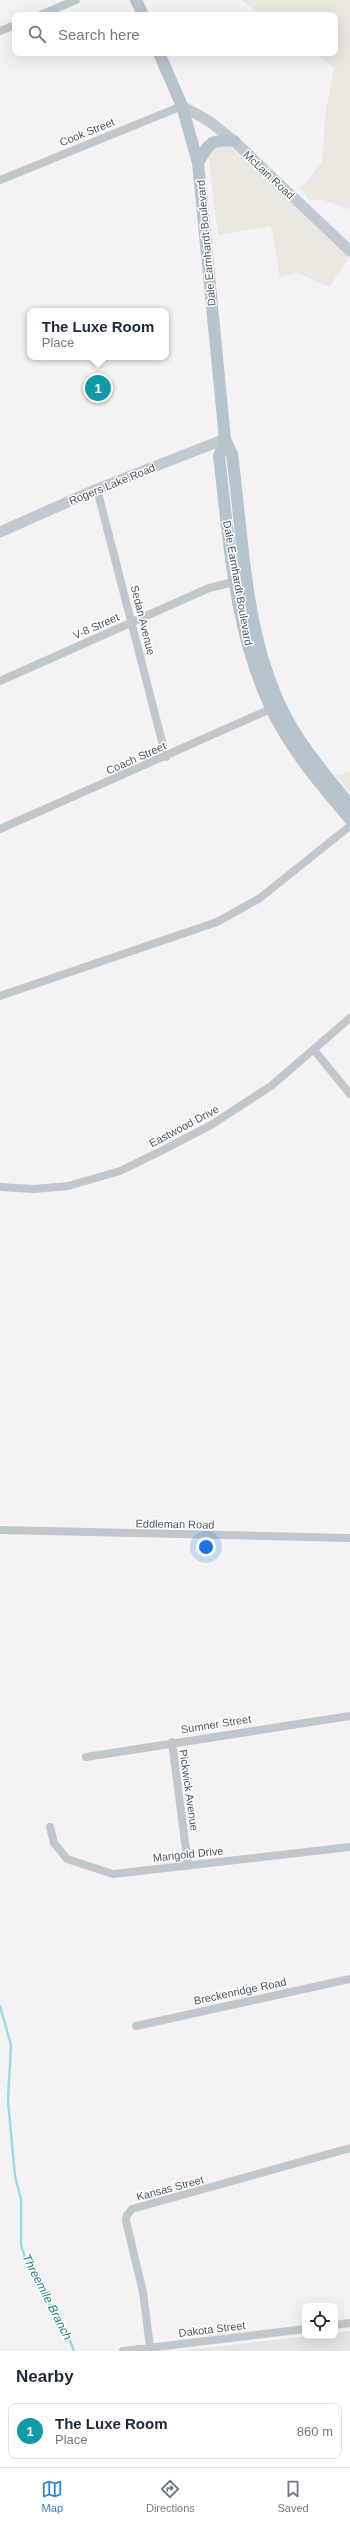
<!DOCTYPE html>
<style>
body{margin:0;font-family:Helvetica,sans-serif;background:#f2f2f3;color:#1f2937}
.controls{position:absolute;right:12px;bottom:12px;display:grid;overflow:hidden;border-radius:8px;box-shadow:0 4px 16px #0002}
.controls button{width:36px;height:36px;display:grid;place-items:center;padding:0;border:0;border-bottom:1px solid #e0e1e3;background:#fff;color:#1f2937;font:20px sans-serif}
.you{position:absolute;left:206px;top:1547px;width:14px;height:14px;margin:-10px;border:3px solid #fff;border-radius:50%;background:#1a73e8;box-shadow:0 0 0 6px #1a73e833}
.badge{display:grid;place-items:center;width:26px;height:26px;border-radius:50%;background:#3087d0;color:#fff;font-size:13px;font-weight:700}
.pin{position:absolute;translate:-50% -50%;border:2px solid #fff;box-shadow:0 1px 4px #0006}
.popup{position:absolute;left:27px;top:308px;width:142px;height:52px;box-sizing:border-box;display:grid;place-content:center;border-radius:8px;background:#fff;filter:drop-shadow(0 1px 3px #0005);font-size:13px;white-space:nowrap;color:#747a83}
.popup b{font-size:15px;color:#1f2937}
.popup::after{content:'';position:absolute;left:50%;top:100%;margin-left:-8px;border:8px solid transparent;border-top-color:#fff}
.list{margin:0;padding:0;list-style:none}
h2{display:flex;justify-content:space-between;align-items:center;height:52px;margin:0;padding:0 16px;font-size:17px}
h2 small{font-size:13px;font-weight:400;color:#747a83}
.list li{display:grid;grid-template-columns:26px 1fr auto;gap:12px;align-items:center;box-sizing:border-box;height:56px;margin:0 8px 8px;padding:0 8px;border:1px solid #e0e1e3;border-radius:8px}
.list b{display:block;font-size:15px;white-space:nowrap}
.list p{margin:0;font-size:13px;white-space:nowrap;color:#747a83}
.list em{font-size:13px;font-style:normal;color:#747a83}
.icon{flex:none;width:22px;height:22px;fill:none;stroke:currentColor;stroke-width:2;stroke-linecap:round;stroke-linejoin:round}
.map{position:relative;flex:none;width:350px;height:2351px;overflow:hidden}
.search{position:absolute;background:#fff;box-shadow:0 4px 16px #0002;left:12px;right:12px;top:12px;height:44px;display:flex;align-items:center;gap:10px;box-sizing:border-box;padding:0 14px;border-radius:8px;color:#747a83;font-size:15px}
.sheet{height:116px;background:#fff}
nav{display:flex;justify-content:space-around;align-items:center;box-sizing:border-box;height:56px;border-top:1px solid #e0e1e3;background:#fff;font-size:11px;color:#747a83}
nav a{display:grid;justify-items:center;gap:2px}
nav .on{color:#3087d0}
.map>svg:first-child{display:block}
</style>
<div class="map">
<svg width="350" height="2351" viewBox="0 0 350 2351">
<rect width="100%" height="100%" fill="#f4f2f3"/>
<path fill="#eae6e0" d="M241 0H350V209L320 199 310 201 301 188 322 162 325 117 334 67 315 53H335V15H262Z
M213 146H230L349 258 329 287 296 272 280 278 271 226 218 235 208 154Z
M350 772V792L335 775Z"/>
<path fill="#e5e4e4" d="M350 2331V2351H177L309 2336H335V2333Z"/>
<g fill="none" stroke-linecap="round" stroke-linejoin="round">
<path stroke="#9adbe3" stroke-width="2.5" d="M0 2006 11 2045 8 2101 15 2176 21 2199V2245L25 2258 44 2288 52 2311 66 2331 74 2351"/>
<path stroke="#c0c7cd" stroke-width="8" d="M40 15 76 0
M0 31 15 25
M0 180 182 106
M97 489 166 757
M0 681 209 588 238 581
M0 829 275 707
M0 996 217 922 260 898 350 826
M314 1050 350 1094
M0 1187 34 1189 68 1186 120 1171 165 1149 211 1125 271 1086 350 1018
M0 1530 350 1538
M172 1742 188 1865
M86 1757 350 1716
M50 1827 54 1843 67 1859 113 1874 350 1847
M136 2026 350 1979
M335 2325 350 2323
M150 2347 143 2292 126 2221 127 2215 132 2209 350 2148
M123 2351 305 2329"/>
<path stroke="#c1cad1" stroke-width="11" d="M182 106 209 121 234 141 350 251
M0 532 97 489 225 439"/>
<path stroke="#b6c4cd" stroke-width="12" d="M136 0 143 15
M159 53 182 106 198 163 225 439 232 454C243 537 244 626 279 703 296 741 324 773 350 805
M198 163C209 143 210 139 234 141
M225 439 219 456C229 540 234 630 271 708 290 749 321 785 350 819"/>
</g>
<g text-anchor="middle" stroke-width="3" stroke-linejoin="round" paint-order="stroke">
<g font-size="11" fill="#4c575e" stroke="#fff">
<text transform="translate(87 132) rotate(-22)" y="4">Cook Street</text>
<text transform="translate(269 175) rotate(43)" y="4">McLain Road</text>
<text transform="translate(206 243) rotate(-95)" y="4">Dale Earnhardt Boulevard</text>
<text transform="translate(112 484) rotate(-22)" y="4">Rogers Lake Road</text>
<text transform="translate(238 583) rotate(80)" y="4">Dale Earnhardt Boulevard</text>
<text transform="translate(143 620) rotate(76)" y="4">Sedan Avenue</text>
<text transform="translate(96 626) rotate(-24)" y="4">V-8 Street</text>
<text transform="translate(136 758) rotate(-24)" y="4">Coach Street</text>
<text transform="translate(184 1126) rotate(-28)" y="4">Eastwood Drive</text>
<text transform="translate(175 1524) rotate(1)" y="4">Eddleman Road</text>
<text transform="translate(216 1724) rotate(-9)" y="4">Sumner Street</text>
<text transform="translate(189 1790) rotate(82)" y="4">Pickwick Avenue</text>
<text transform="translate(188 1854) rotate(-6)" y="4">Marigold Drive</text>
<text transform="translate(240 1991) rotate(-12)" y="4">Breckenridge Road</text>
<text transform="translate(170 2188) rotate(-15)" y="4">Kansas Street</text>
<text transform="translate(212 2329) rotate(-7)" y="4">Dakota Street</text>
</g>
<g font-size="12" font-style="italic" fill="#1c7e89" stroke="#fff">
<text transform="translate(47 2297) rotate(63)" y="4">Threemile Branch</text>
</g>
</g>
</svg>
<div class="controls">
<button><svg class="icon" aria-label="locate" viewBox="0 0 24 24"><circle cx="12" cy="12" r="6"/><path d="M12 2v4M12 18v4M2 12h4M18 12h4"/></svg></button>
</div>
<div class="you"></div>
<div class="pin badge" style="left:98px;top:388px;background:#0f9aa8">1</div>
<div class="popup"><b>The Luxe Room</b>Place</div>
<div class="search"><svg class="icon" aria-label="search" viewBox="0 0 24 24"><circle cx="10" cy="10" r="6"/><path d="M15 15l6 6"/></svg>Search here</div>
</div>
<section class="sheet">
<h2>Nearby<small></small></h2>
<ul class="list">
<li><span class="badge" style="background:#0f9aa8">1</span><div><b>The Luxe Room</b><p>Place</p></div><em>860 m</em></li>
</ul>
</section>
<nav>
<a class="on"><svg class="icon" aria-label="map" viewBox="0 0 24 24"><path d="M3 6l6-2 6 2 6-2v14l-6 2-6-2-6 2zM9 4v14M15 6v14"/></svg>Map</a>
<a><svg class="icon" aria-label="directions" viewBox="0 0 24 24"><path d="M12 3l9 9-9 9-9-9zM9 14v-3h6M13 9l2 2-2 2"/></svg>Directions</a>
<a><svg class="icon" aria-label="saved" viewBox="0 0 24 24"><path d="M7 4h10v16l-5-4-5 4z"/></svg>Saved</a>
</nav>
